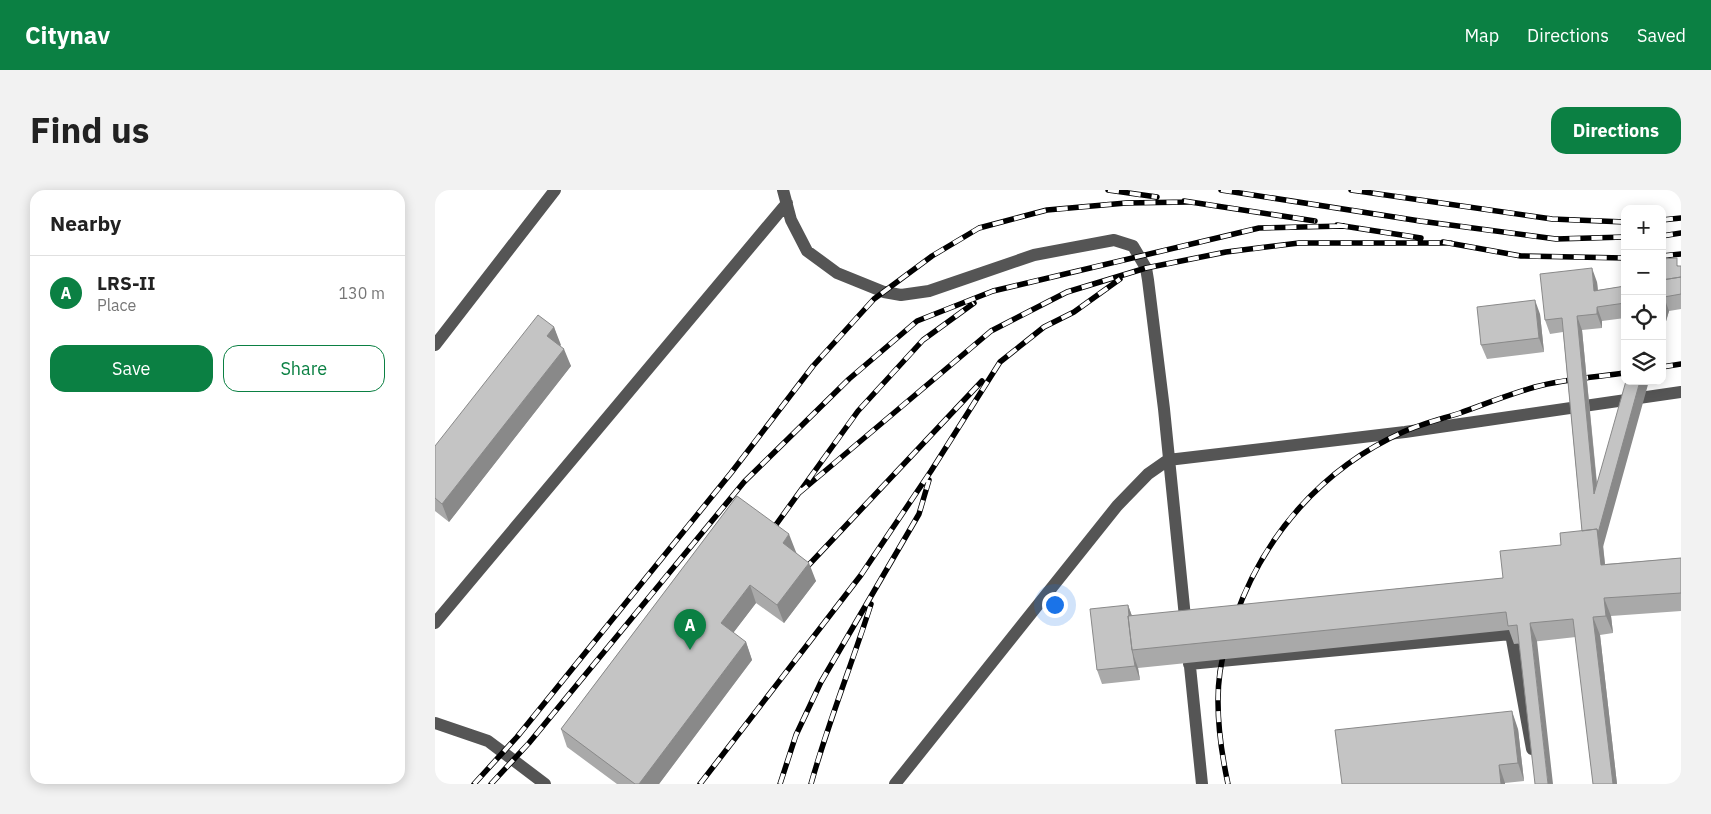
<!DOCTYPE html>
<meta charset="utf-8">
<style>
body{margin:0;font-family:"IBM Plex Sans",sans-serif;background:#f2f2f2;color:#222}
.controls{position:absolute;right:15px;top:15px;display:grid;overflow:hidden;border-radius:10px;box-shadow:0 2px 12px #0003}
.controls button{width:45px;height:45px;display:grid;place-items:center;padding:0;border:0;border-bottom:1px solid #e0e0e0;background:#fff;color:#222;font:25px sans-serif}
.you{position:absolute;left:619px;top:414px;width:18px;height:18px;margin:-12px;border:4px solid #fff;border-radius:50%;background:#1a73e8;box-shadow:0 0 0 8px #1a73e833}
.badge{display:grid;place-items:center;width:32px;height:32px;border-radius:50%;background:#0b8043;color:#fff;font-size:16px;font-weight:700}
.pin{position:absolute;translate:-50% -41px;filter:drop-shadow(0 1px 2px #0008)}
.pin::after{content:'';position:absolute;top:26px;width:18px;height:15px;background:inherit;clip-path:polygon(0 0,100% 0,50% 100%)}
.list{margin:0;padding:0;list-style:none}
h2{display:flex;justify-content:space-between;align-items:center;height:65px;margin:0;padding:0 20px;font-size:21px}
h2 small{font-size:16px;font-weight:400;color:#767676}
.list li{display:grid;grid-template-columns:32px 1fr auto;gap:15px;align-items:center;box-sizing:border-box;height:75px;padding:0 20px;border-top:1px solid #e0e0e0}
.list b{display:block;font-size:19px;white-space:nowrap}
.list p{margin:0;font-size:16px;white-space:nowrap;color:#767676}
.list em{font-size:16px;font-style:normal;color:#767676}
.actions{display:flex;gap:10px;padding:15px 20px}
.actions a{flex:1;padding:11px 0;border:1px solid #0b8043;border-radius:15px;text-align:center;font-size:18px;color:#0b8043}
.actions .main{background:#0b8043;color:#fff}
.icon{flex:none;width:28px;height:28px;fill:none;stroke:currentColor;stroke-width:2;stroke-linecap:round;stroke-linejoin:round}
.map{position:relative;flex:none;width:1246px;height:594px;overflow:hidden;border-radius:15px}
header{display:flex;align-items:center;gap:30px;box-sizing:border-box;height:70px;padding:0 25px;background:#0b8043;color:#fff}
header strong{font-size:24px}
nav{display:flex;gap:28px;margin-inline-start:auto;font-size:18px}
.intro{display:flex;align-items:center;justify-content:space-between;box-sizing:border-box;height:120px;padding:0 30px}
h1{margin:0;font-size:35px}
.button{padding:12px 22px;border-radius:15px;background:#0b8043;color:#fff;font-size:18px;font-weight:700}
main{display:flex;gap:30px;padding:0 30px}
aside{flex:1;background:#fff;border-radius:15px;box-shadow:0 2px 12px #0003}
.map>svg:first-child{display:block}
</style>
<header>
<strong>Citynav</strong>
<nav><a>Map</a><a>Directions</a><a>Saved</a></nav>
</header>
<div class="intro"><h1>Find us</h1><a class="button">Directions</a></div>
<main>
<aside>
<h2>Nearby<small></small></h2>
<ul class="list">
<li><span class="badge">A</span><div><b>LRS-II</b><p>Place</p></div><em>130 m</em></li>
</ul>
<div class="actions"><a class="main">Save</a><a>Share</a></div>
</aside>
<div class="map">
<svg width="1246" height="594" viewBox="0 0 1246 594">
<rect width="100%" height="100%" fill="#fff"/>
<g fill="none" stroke-linecap="round" stroke-linejoin="round">
<path stroke="#555" stroke-width="12" d="M348 0 356 30 372 61 402 83 449 102 466 105 494 101 599 65 679 50 698 56 711 78 713 90 729 219 751 437
M0 155 120 0
M0 433 352 13
M1076 444 1097 559
M753 457 767 594
M754 474 1076 444 1087 431
M0 533 53 551 110 594
M460 594 682 316 713 284 733 270 970 242 1246 202"/>
<defs>
<path id="rail" d="M673 0 722 7
M786 0 985 31 1121 49 1190 47
M916 0 1117 29 1190 32
M749 11 880 31
M1227 30 1246 28
M902 35 986 48
M1227 46 1246 43
M1008 52 1086 66 1190 68
M1227 66 1246 64
M1227 177 1246 174
M364 303 556 141 632 102 711 78 791 62 864 53H1016
M335 343 423 221 488 150 539 113
M369 380 547 191
M800 428C829 345 888 278 968 242 986 234 1006 229 1025 223 1050 214 1075 204 1100 197 1129 189 1161 187 1190 183
M791 456C777 497 784 552 793 594
M39 594 82 547 296 283 378 176 439 109 497 66 544 38 612 20 691 13 754 12
M56 594 94 553 309 292 414 189 482 131 558 101 824 38 909 36
M265 594 426 385 496 281 565 172 609 137 639 122 685 89
M345 594 361 545 386 492 484 324 494 290
M376 594C393 533 417 474 436 414"/>
</defs>
<use href="#rail" stroke="#000" stroke-width="5.5"/>
<use href="#rail" stroke="#fff" stroke-width="4" stroke-dasharray="11" stroke-linecap="butt"/>
</g>
<path fill="#a9a9a9" d="M1227 69 1244 76H1246V119L1234 121 1227 145Z
M1162 92 1163 100 1190 96V128L1167 131V138L1147 140 1170 374 1246 368V421L1176 426 1178 443 1165 445 1182 594H1158L1141 447 1079 454 1074 440 703 478 705 490 667 494 662 480 693 415 697 426 1068 388 1126 355 1147 341 1128 142 1115 144 1110 130Z
M1105 124 1109 162 1052 169 1046 155Z
M119 137 125 156 136 176 14 332 0 321V256Z
M302 306 361 362 381 391 349 433 321 413 298 443 311 452 317 470 224 594H182L132 557 126 539Z
M1083 539 1089 591 1070 593 907 594Z"/>
<path fill="#898989" d="M1157 78 1162 92 1164 115 1159 101Z
M1229 107 1234 121 1227 145V113Z
M1100 110 1105 124 1109 162 1104 148Z
M1162 117 1167 131V138L1162 124Z
M1142 126 1147 140 1164 318 1159 304Z
M119 137 126 155 119 164 112 146Z
M129 159 136 176 14 332 7 314Z
M1205 191H1214L1168 357 1172 392 1166 375 1162 339Z
M354 344 361 362 354 371 348 353Z
M374 373 381 391 349 433 342 415Z
M315 395 321 413 292 451 286 433Z
M1169 408 1176 426 1178 443 1171 426Z
M693 415 698 429V460Z
M1158 427 1165 445 1182 594H1178Z
M1095 433 1102 451 1118 594H1113Z
M311 452 317 470 224 594H204Z
M698 464 703 478 705 490 700 476Z
M1077 521 1083 539 1089 591 1083 573Z
M1064 575 1070 593V594H1066Z"/>
<path fill="#c4c4c4" stroke="#898989" d="M1242 68V76H1246V87L1227 90V69Z
M1157 78 1159 101 1190 96V113L1162 117V124L1142 126 1159 304 1191 191H1205L1163 343 1162 339 1147 341 1127 128 1110 130 1105 84Z
M1246 87V104L1229 107 1227 113V90Z
M1100 110 1104 148 1046 155 1042 117Z
M103 125 119 137 112 146 129 159 7 314 0 308V256Z
M302 306 354 344 348 353 374 373 342 415 315 395 286 433 311 452 204 594H200L126 539Z
M1162 339 1166 375 1246 368V403L1169 408 1171 426 1158 427 1178 594H1158L1138 429 1095 433 1113 594H1100L1082 435 1073 436 1071 422 697 460 693 426 1068 388 1065 361 1126 355 1125 343Z
M693 415 694 426H693L697 460 698 464 700 476 662 480 655 419Z
M1077 521 1083 573 1064 575 1066 594H907L900 540Z"/>
</svg>
<div class="controls">
<button>+</button>
<button>−</button>
<button><svg class="icon" aria-label="locate" viewBox="0 0 24 24"><circle cx="12" cy="12" r="6"/><path d="M12 2v4M12 18v4M2 12h4M18 12h4"/></svg></button>
<button><svg class="icon" aria-label="layers" viewBox="0 0 24 24"><path d="M12 4l9 5-9 5-9-5zM3 14l9 5 9-5"/></svg></button>
</div>
<div class="you"></div>
<div class="pin badge" style="left:255px;top:460px">A</div>
</div>
</main>
